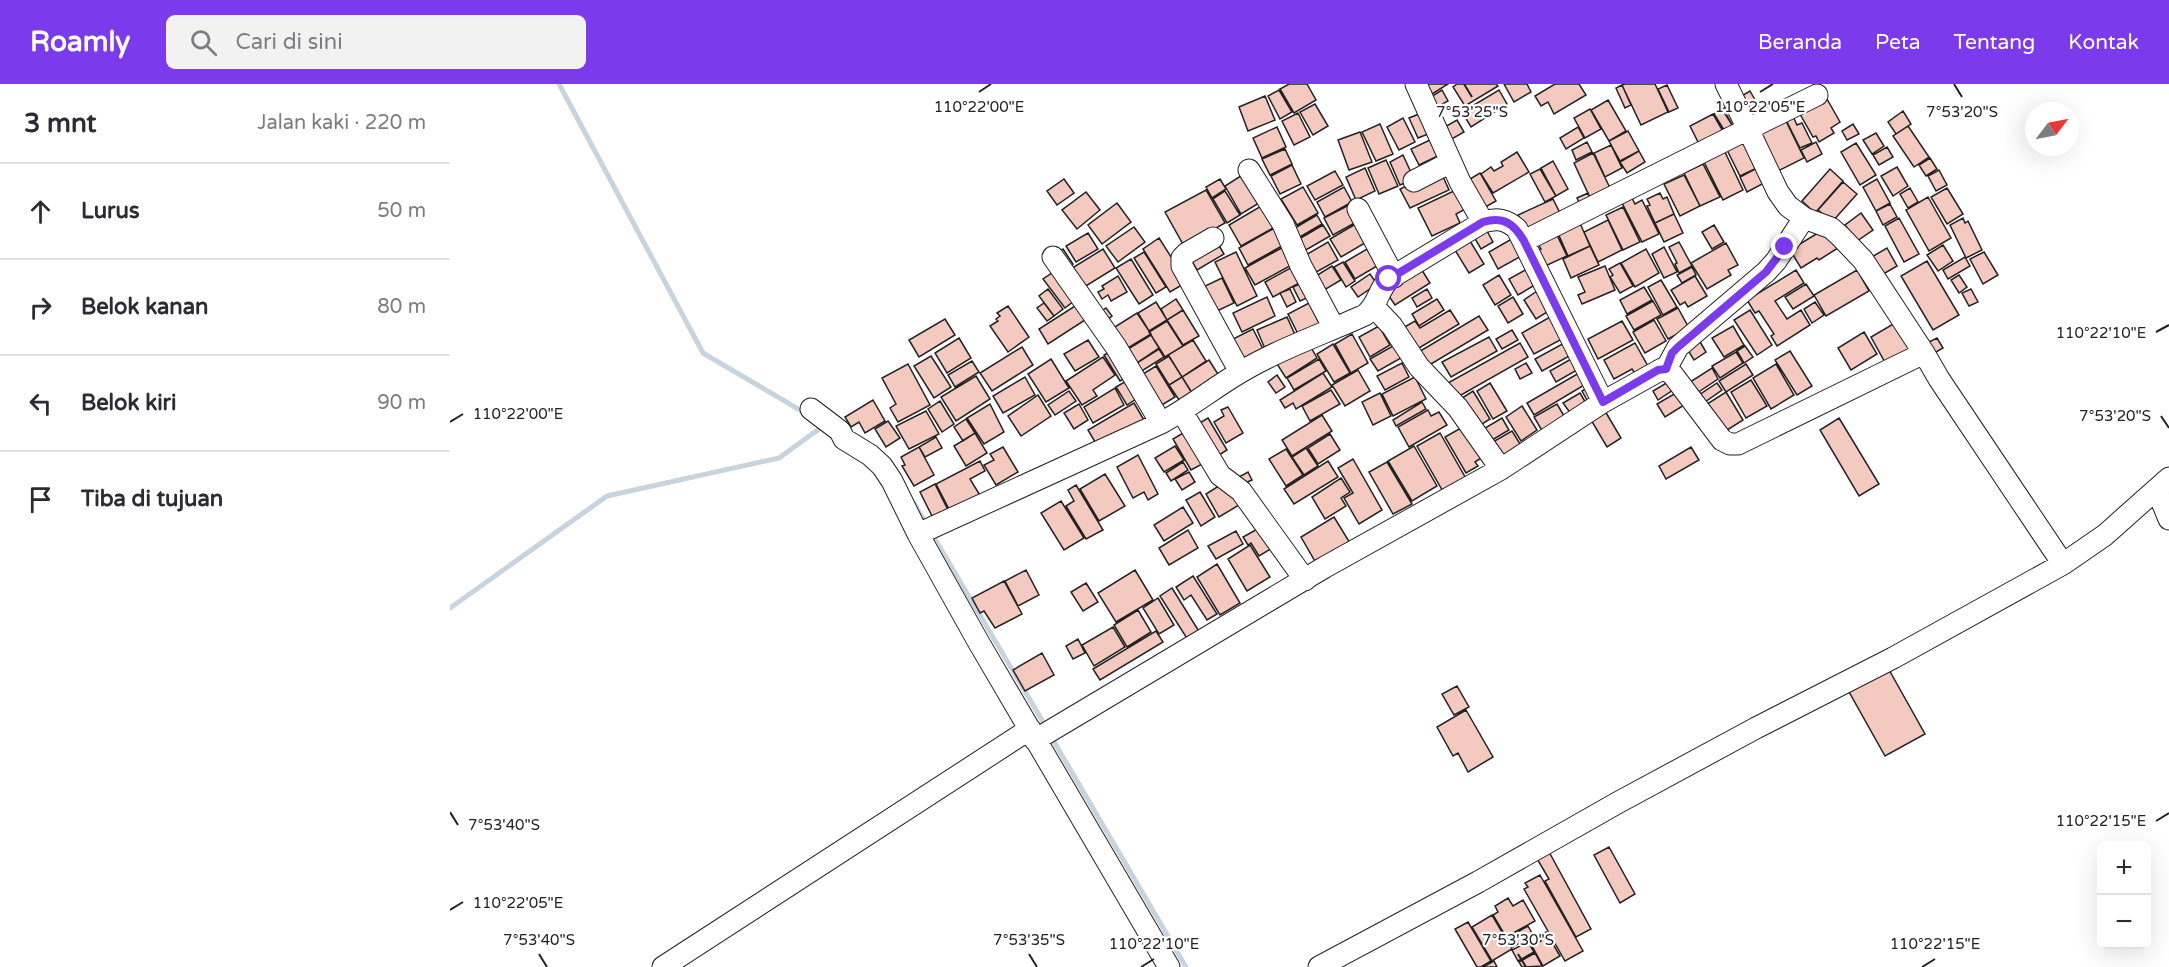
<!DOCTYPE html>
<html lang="id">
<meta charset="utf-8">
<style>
body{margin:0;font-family:"Varela Round",sans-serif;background:#f2f2f3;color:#2b2b33}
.controls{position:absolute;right:18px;bottom:18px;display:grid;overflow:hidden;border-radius:9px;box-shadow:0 6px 24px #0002}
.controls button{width:54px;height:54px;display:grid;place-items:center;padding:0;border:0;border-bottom:2px solid #e1e1e2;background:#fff;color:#2b2b33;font:30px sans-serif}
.compass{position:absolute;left:1575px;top:18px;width:54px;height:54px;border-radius:50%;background:#fff;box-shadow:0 6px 24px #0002;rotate:58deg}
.stop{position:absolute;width:18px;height:18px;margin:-14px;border:4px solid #7c3aed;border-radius:50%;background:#fff}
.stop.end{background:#7c3aed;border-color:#fff;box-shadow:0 2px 6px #0008}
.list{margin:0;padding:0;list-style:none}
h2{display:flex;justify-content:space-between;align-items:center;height:78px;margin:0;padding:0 24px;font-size:26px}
h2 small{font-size:20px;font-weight:400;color:#7c7c81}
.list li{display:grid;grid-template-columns:39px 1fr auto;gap:18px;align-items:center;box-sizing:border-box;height:96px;padding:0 24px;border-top:2px solid #e1e1e2}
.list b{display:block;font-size:22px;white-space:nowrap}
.list em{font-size:20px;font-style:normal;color:#7c7c81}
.icon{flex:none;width:33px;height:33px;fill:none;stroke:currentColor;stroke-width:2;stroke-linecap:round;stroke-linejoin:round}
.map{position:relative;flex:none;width:1719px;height:883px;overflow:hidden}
header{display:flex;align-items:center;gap:36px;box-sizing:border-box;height:84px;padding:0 30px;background:#7c3aed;color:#fff}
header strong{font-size:28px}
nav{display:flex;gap:33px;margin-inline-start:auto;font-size:21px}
.search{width:420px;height:54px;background:#f2f2f3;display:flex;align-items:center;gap:15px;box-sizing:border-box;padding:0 21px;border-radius:9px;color:#7c7c81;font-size:22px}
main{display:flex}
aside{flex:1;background:#fff}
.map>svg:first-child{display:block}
</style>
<header>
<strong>Roamly</strong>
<div class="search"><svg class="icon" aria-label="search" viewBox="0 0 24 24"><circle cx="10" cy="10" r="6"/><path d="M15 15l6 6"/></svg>Cari di sini</div>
<nav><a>Beranda</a><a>Peta</a><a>Tentang</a><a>Kontak</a></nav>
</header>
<main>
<aside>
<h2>3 mnt<small>Jalan kaki · 220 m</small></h2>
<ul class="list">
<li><svg class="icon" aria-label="ahead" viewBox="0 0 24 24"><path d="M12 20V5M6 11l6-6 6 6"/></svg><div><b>Lurus</b></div><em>50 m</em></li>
<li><svg class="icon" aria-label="right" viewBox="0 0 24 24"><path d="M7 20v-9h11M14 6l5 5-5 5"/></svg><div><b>Belok kanan</b></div><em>80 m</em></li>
<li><svg class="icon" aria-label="left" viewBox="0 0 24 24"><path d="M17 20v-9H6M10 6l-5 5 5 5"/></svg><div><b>Belok kiri</b></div><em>90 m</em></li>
<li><svg class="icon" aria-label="arrive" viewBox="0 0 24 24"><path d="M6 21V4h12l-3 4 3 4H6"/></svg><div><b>Tiba di tujuan</b></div></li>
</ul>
</aside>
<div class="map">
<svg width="1719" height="883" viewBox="0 0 1719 883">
<rect width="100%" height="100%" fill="#fff"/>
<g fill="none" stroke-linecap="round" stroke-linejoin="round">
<path stroke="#c7d3dd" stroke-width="5" d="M109 0 253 269 355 329
M464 419 477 442
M482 450 596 643
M0 524 157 412 329 374 373 342
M600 651 736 883"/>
</g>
<path fill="#f3c9c0" stroke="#222" stroke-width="1.5" d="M839 0H857L866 16 844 29 830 5Z
M976 0H998L982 10Z
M1007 0H1046L1048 2 1015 22 1003 3Z
M1054 0H1077L1081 8 1064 18Z
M1105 0H1129L1136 11 1104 30 1098 18 1091 22 1085 12Z
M1175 0H1205L1218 28 1191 41 1172 1Z
M1172 1 1181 21 1175 24 1166 4Z
M1217 1 1228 24 1219 28 1208 5Z
M829 6 842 28 830 35 818 12Z
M992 6 998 17 985 24 979 14Z
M1049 6 1057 20 1021 43 1012 28Z
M1300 7 1313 30 1300 37 1288 14Z
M815 12 825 36 798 47 789 23Z
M1377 15 1390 38 1381 44 1384 49 1369 58 1366 52 1363 53 1350 30Z
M1158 16 1176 47 1159 57 1141 26Z
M1282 19 1292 39 1284 44 1273 25Z
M865 20 878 42 863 51 850 28Z
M1140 25 1151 45 1135 54 1124 34Z
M1272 25 1284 44 1276 49 1264 30Z
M1453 27 1461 40 1446 50 1438 38Z
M974 28 983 48 968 54 959 34Z
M848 29 860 53 844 61 832 37Z
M1263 30 1274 49 1250 62 1240 42Z
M1342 30 1347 41 1352 39 1362 59 1350 64 1335 34Z
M1334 33 1354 74 1328 87 1307 47Z
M953 34 965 58 949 66 937 43Z
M1007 36 1014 48 1000 56 993 44Z
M930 40 943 70 926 77 912 48Z
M1403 40 1409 50 1397 56 1392 47Z
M1458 42 1479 73 1464 83 1443 52Z
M827 43 836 63 812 74 803 54Z
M1128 43 1134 54 1116 65 1110 54Z
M1178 47 1189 67 1170 77 1159 57Z
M910 48 922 78 899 86 888 56Z
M1426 49 1434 62 1422 70 1413 56Z
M984 54 992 70 969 81 961 65Z
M1297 55 1311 82 1290 92 1276 64Z
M1137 58 1142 68 1126 76 1122 66Z
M1366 58 1372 70 1357 78 1351 66Z
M1406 59 1426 91 1410 101 1391 68Z
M1161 61 1172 84 1155 93 1144 69Z
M1437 63 1443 73 1429 81 1423 71Z
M835 65 842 80 820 91 812 75Z
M1274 66 1293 106 1273 116 1253 76Z
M1189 67 1195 78 1177 89 1170 78Z
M1067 68 1079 88 1043 109 1031 90 1041 83 1044 87 1053 82 1051 78Z
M1143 69 1162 108 1142 118 1124 79Z
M953 71 964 95 950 101 940 78Z
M1480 74 1487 85 1476 92 1469 81Z
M936 76 948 102 929 110 918 84Z
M1103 77 1118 105 1106 112 1091 84Z
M1253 80 1270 113 1250 122 1234 89Z
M842 81 851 100 830 110 821 92Z
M1311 82 1318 97 1297 108 1290 93Z
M1447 83 1458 102 1443 112 1431 92Z
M915 84 925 107 906 116 896 93Z
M1090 85 1106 112 1095 118 1080 90Z
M1380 85 1393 97 1365 129 1352 117Z
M990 86 999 106 960 124 950 105Z
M1489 86 1497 101 1486 107 1478 92Z
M885 87 893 101 865 116 857 102Z
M797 88 814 116 791 130 775 102Z
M1030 89 1046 117 1032 125 1015 98Z
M1234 91 1250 122 1230 132 1214 100Z
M614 95 624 109 607 121 597 107Z
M770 95 776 105 762 114 756 103Z
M1427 95 1440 119 1426 127 1413 103Z
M1393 98 1407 110 1382 138 1368 126Z
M853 103 868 129 847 141 831 115Z
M894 103 902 118 875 133 867 118Z
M1010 104 1019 123 1006 130 1010 139 982 152 968 124Z
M1460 104 1468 118 1458 124 1450 110Z
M1497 104 1513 130 1497 140 1481 113Z
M756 106 775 139 734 162 715 128Z
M775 107 790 131 777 139 763 115Z
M636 108 650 126 627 145 612 126Z
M1138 109 1142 118 1131 123 1127 114Z
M1210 109 1213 115 1217 113 1224 130 1205 139 1197 122 1200 121 1197 115Z
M1478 113 1501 154 1479 167 1456 126Z
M1182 114 1185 120 1192 116 1209 150 1192 158 1172 119Z
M1103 115 1111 131 1076 148 1068 131Z
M818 118 830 140 791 162 779 141Z
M667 119 681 138 652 160 638 141Z
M901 120 910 136 883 151 874 134Z
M1440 120 1447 133 1433 141 1426 127Z
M1173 123 1190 158 1173 166 1156 131Z
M1411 129 1423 146 1407 157 1395 141Z
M1224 130 1233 149 1214 158 1205 139Z
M867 131 872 140 843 157 838 148Z
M1449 134 1469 170 1454 178 1435 142Z
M1513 134 1515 139 1518 137 1532 166 1516 174 1500 141Z
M1158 136 1172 166 1148 178 1134 148Z
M1129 137 1140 162 1118 172 1107 147Z
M909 138 920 156 891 173 880 155Z
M830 141 839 158 798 181 789 164Z
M873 141 880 152 849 170 842 159Z
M1264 141 1274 158 1262 165 1252 148Z
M684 143 695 158 668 178 656 162Z
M1376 144 1388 164 1369 176 1367 174 1351 184 1340 166Z
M1036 145 1043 158 1031 165 1024 153Z
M638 149 648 165 626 178 616 162Z
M1106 149 1117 172 1093 183 1086 167 1091 165 1087 158Z
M1065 153 1075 170 1048 185 1039 168Z
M709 154 737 198 720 208 693 165Z
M1020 157 1034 180 1019 189 1005 166Z
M767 158 774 170 747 186 740 174Z
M878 158 888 176 859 192 849 175Z
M1229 158 1242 182 1229 189 1225 180 1227 179 1219 163Z
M1276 159 1288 181 1278 186 1281 191 1257 205 1241 179Z
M837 161 847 178 805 201 795 184Z
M1493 161 1503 177 1488 187 1477 171Z
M1140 162 1149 181 1121 194 1113 175Z
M1214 163 1227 188 1214 194 1202 170Z
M1437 164 1447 182 1430 192 1420 174Z
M613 165 623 180 615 185 605 170Z
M653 165 665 184 631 205 619 186Z
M917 165 927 182 905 195 895 178Z
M1196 165 1209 189 1185 203 1171 179Z
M694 168 716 203 706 209 684 174Z
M786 168 807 212 787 222 765 178Z
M1534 168 1548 191 1533 200 1520 175Z
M1515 173 1520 182 1498 195 1493 186Z
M681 175 703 211 689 220 666 184Z
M1477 177 1509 231 1483 246 1451 192Z
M893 178 905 197 896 203 884 183Z
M1170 179 1183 202 1170 209 1160 193 1163 191 1159 185Z
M846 181 855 196 823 213 815 198Z
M882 182 891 196 869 209 861 195Z
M1155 182 1165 206 1132 220 1128 211 1135 208 1128 193Z
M970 183 980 199 945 221 934 205Z
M1081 183 1090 198 1068 211 1059 195Z
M1242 183 1246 191 1232 199 1227 191Z
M608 185 629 213 615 224 593 195Z
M1346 186 1354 199 1325 217 1337 235 1351 226 1360 241 1327 262 1321 252 1324 250 1309 227 1305 229 1297 216Z
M1407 186 1419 207 1376 232 1364 211Z
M920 190 927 200 908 213 901 203Z
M1049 191 1061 211 1045 221 1033 201Z
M1509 191 1517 203 1509 209 1501 196Z
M668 192 677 208 661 217 658 211 652 215 648 208 654 205 652 202Z
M1245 192 1257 212 1238 223 1235 218 1230 221 1221 206Z
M772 194 784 219 767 227 755 202Z
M1211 196 1227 223 1213 231 1198 203Z
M852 199 859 213 850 217 843 203Z
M1356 200 1364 212 1343 225 1335 213Z
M1194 203 1202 216 1177 230 1170 216Z
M598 205 613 225 604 232 589 212Z
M840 205 846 218 837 223 830 209Z
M977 205 982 214 967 223 962 214Z
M1090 205 1102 225 1086 235 1074 216Z
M1521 205 1528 218 1519 222 1512 209Z
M817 213 825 232 792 248 783 229Z
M1063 213 1073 230 1058 239 1048 222Z
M726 215 733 226 717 236 711 225Z
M987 215 994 226 969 242 962 230Z
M1203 217 1211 231 1184 246 1176 232Z
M706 218 717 236 699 247 688 229Z
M1365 218 1374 231 1362 239 1354 225Z
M594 219 604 232 597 237 587 224Z
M859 219 871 243 850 254 838 230Z
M558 222 579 253 558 268 540 242 548 237 546 235 550 232 547 229Z
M625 222 635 236 598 260 589 245Z
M656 224 662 232 653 239 647 230Z
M1228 224 1239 244 1218 255 1207 235Z
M733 226 749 252 733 261 717 236Z
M1000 226 1009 240 964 267 951 245 965 237 970 244Z
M1300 226 1322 261 1307 271 1284 236Z
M687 229 701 250 673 267 660 246Z
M1029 232 1038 246 976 283 967 269Z
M837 233 846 253 816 267 807 246Z
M1100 233 1112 255 1084 270 1072 249Z
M495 235 505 251 469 273 459 256Z
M1204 236 1216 257 1195 269 1183 248Z
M717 237 733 262 715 273 699 248Z
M1172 237 1183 256 1148 275 1138 255Z
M1445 239 1461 268 1437 282 1421 253Z
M929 242 940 261 920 273 909 253Z
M1283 242 1294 261 1274 273 1262 254Z
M803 245 815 269 793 280 781 256Z
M1062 246 1068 256 1052 265 1046 255Z
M1414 248 1427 270 1401 286 1388 264Z
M902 250 918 279 901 289 885 260Z
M701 251 709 264 682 282 673 268Z
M1039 253 1047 267 1001 293 992 278Z
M509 254 521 274 497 289 485 269Z
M1487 254 1493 264 1481 271 1475 260Z
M638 256 649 273 625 287 614 270Z
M743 256 756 277 732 293 718 271Z
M1249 256 1256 268 1244 276 1236 263Z
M950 258 958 270 928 287 920 275Z
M1116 258 1123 270 1092 287 1085 275Z
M1070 259 1078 273 1004 315 996 300Z
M1185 259 1199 284 1186 291 1182 285 1164 295 1154 276Z
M859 260 867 274 836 294 827 280Z
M883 260 900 289 884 298 867 270Z
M1295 262 1303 273 1294 279 1287 267Z
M572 263 583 281 542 307 530 289Z
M665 265 681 291 670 297 654 271Z
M709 265 714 273 687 290 682 282Z
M1340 267 1362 302 1347 311 1325 276Z
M1286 268 1293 279 1270 294 1262 282Z
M1128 271 1134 282 1106 298 1100 287Z
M481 272 501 303 484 314 464 282Z
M719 272 732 293 719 301 706 280Z
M653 273 665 291 643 306 647 312 632 321 616 297Z
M601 275 619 304 596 318 578 290Z
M869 275 876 287 844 306 837 294Z
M759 276 771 295 744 312 732 293Z
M522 277 529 288 505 303 498 291Z
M952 279 959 293 935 306 927 292Z
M1076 279 1082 289 1070 295 1065 285Z
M458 280 480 321 448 338 440 324 446 320 432 294Z
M1296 280 1303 291 1276 308 1269 297Z
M1326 280 1344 311 1321 325 1303 294Z
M706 282 725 313 707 324 688 293Z
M1262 284 1268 295 1244 311 1237 300Z
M908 286 920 307 895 322 882 301Z
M873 289 882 303 846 325 843 319 835 324 830 316Z
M1129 289 1136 300 1084 331 1077 319Z
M827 291 835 303 826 309 818 298Z
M526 292 540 315 506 337 491 313Z
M575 293 585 311 553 329 543 312Z
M732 293 745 314 733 322 719 301Z
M965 293 976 315 943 332 932 310Z
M678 296 689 313 677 321 666 303Z
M1301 296 1317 322 1296 334 1281 308Z
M1218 298 1223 306 1208 316 1203 307Z
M1040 299 1057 327 1043 335 1027 307Z
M1267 299 1272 306 1252 320 1246 313Z
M1140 302 1145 312 1137 316 1132 307Z
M665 304 674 321 643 339 634 323Z
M881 306 890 320 860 337 852 322Z
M1231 306 1239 318 1215 333 1207 320Z
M619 307 626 317 605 331 598 321Z
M1023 307 1040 335 1026 344 1009 316Z
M1276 308 1293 336 1271 350 1254 322Z
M930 309 941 332 923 341 912 318Z
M1130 309 1137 321 1121 330 1113 319Z
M588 311 601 332 571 352 558 332Z
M423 316 435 337 415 349 409 338 401 343 395 333Z
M490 317 504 340 492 348 478 325Z
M972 318 976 325 946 342 943 336Z
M684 319 694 336 648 363 638 346Z
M540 320 554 348 534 360 517 334Z
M629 320 638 336 624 345 614 329Z
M1107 320 1117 337 1094 350 1084 333Z
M1072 322 1087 346 1071 357 1056 333Z
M778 323 793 349 776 359 764 338 774 332 771 326Z
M978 326 981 332 989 328 997 341 959 363 948 343Z
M476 327 489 350 459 365 446 342Z
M1155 327 1171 354 1157 363 1141 336Z
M872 331 882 347 842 372 832 356Z
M758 334 777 366 763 375 743 343Z
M1052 334 1059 346 1037 359 1030 347Z
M1389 334 1429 400 1409 412 1370 346Z
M516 335 525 349 513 357 504 343Z
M438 337 450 354 436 363 425 345Z
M1018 340 1036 371 1025 378 1028 382 1016 389 995 353Z
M738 346 756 378 741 386 723 355Z
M1062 347 1072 363 1050 376 1041 359Z
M525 349 537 369 516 382 504 362Z
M990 349 1018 398 995 411 967 362Z
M880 350 890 366 868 380 858 364Z
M486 353 492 364 475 373 469 363Z
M725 362 734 376 714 388 705 374Z
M964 362 987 402 962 417 938 377Z
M469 363 484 391 464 402 452 382 455 381 451 373Z
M553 363 568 388 546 401 534 381 544 376 540 370Z
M1241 363 1249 376 1216 395 1209 382Z
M856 364 868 382 854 391 842 373Z
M836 365 853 391 836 402 819 375Z
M688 371 708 410 698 416 694 408 683 414 667 383Z
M903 375 932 426 909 440 894 414 903 409 888 384Z
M530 377 535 387 520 395 531 413 501 429 486 400Z
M878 377 888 393 844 420 834 405Z
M733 378 738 386 721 397 716 389Z
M937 378 962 420 943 430 919 388Z
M739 388 745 398 732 406 725 395Z
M798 388 802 396 790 401 787 394Z
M655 390 675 422 649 437 630 405Z
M891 394 900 408 891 414 896 422 875 435 862 413Z
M775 398 789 421 769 433 756 410Z
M485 400 498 426 483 434 470 408Z
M626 401 653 446 636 455 616 422 624 417 618 406Z
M750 408 765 433 751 442 736 416Z
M611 417 634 454 614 466 591 429Z
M733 423 743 439 714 457 704 441Z
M884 433 900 459 866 479 851 453Z
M811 443 824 463 809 472 801 459 798 461 793 453Z
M738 446 748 464 719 481 709 464Z
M786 447 793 460 766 475 758 462Z
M800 461 820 493 797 507 778 475Z
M767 480 790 519 770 531 747 493Z
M576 486 589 511 568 522 555 497Z
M685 486 703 516 666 538 648 509Z
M743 492 767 530 757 536 741 511 734 516 726 503Z
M554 497 572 530 545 544 534 527 530 529 522 514Z
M636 499 648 518 633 527 621 508Z
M722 504 750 549 738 556 710 512Z
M708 514 724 541 709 550 693 524Z
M688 526 701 548 677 563 664 541Z
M663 543 675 563 644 582 632 561Z
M706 547 713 558 650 596 643 585Z
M628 555 635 569 623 575 616 562Z
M592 569 604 591 575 607 563 586Z
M1438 584 1475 650 1435 672 1398 606Z
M1007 602 1019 623 1004 631 992 610Z
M1016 626 1043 673 1018 688 1008 669 1003 672 987 643Z
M1159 763 1185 810 1170 819 1144 771Z
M1098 766 1141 845 1126 853 1095 797 1099 795 1086 773Z
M1090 791 1133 867 1115 877 1074 805 1078 803 1075 799Z
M1058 814 1063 822 1073 816 1085 837 1056 853 1043 831 1048 828 1045 822Z
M1042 831 1062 865 1042 877 1022 843Z
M1018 838 1041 877 1031 883H1027L1005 845Z
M1078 842 1083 851 1063 863 1057 854Z
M1096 848 1110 872 1093 882 1082 862 1091 857 1088 853Z
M1078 858 1084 868 1068 877 1062 866Z
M1085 869 1092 882 1072 883 1069 878Z
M1044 877 1047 883H1033Z"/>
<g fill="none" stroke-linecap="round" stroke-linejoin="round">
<defs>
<path id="minor" d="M966 0 1010 98 1033 138
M1276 0 1298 45 1367 11
M799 86 833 140 851 182 884 244
M964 97 1001 78
M908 125 944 193
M763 154 737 169 732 174V182L790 288
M1074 157 1298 45 1328 108 1338 122 1354 134 1381 144 1390 152 1413 176 1474 269
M603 173 666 263 711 339
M924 223 942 242 969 283 1008 324 1051 385
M1216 285 1228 263 1316 188 1326 177 1354 134
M361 325 390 347 394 355 420 371 432 382 442 397 468 450 529 559 719 883
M732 328 770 391 791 407 855 496
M1707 406 1719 435
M468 450 711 339C739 324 762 305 789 289 829 265 873 250 915 231 928 221 928 206 939 195L1033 138C1047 134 1056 135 1067 145L1153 318
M585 656 875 483 1051 385 1153 318 1212 285H1216L1223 291 1272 356 1280 360H1288L1474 269 1489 295 1613 480
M213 883 580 645
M869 883 1028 798 1169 718 1306 644 1443 574 1613 480 1655 451 1719 394"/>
</defs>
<use href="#minor" stroke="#222" stroke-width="23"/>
<use href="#minor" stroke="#fff" stroke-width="21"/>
</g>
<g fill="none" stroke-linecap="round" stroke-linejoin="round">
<path stroke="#7c3aed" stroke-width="8" d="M939 195 1033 138C1054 132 1064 140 1074 157L1153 318 1208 286 1216 285 1222 269 1228 263 1316 188 1335 163"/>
</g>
<path fill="none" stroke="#222" stroke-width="2" d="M1014 0 1022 13M1504 0 1512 13M529 8 541 0M1310 8 1323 0M1706 248 1719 241M1711 332 1719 344M0 338 13 330M0 728 8 741M1706 737 1719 729M0 826 13 818M89 870 97 883M579 870 587 883M1068 870 1076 883M691 883 704 875M1472 883 1485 875"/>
<g font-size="15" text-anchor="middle" fill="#222" stroke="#fff" stroke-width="4.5" stroke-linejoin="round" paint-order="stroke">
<text x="529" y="28">110°22'00"E</text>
<text x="1310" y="28">110°22'05"E</text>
<text x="1022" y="33">7°53'25"S</text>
<text x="1512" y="33">7°53'20"S</text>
<text x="1651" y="254">110°22'10"E</text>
<text x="68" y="335">110°22'00"E</text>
<text x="1665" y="337">7°53'20"S</text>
<text x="1651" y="742">110°22'15"E</text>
<text x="54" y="746">7°53'40"S</text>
<text x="68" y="824">110°22'05"E</text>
<text x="89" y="861">7°53'40"S</text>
<text x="579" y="861">7°53'35"S</text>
<text x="1068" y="861">7°53'30"S</text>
<text x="704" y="865">110°22'10"E</text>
<text x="1485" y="865">110°22'15"E</text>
</g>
</svg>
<div class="controls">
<button>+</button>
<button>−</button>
</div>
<svg class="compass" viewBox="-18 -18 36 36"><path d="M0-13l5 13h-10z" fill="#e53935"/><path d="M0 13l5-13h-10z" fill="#7c7c81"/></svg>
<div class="stop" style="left:939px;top:195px"></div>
<div class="stop end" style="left:1335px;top:163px"></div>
</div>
</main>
